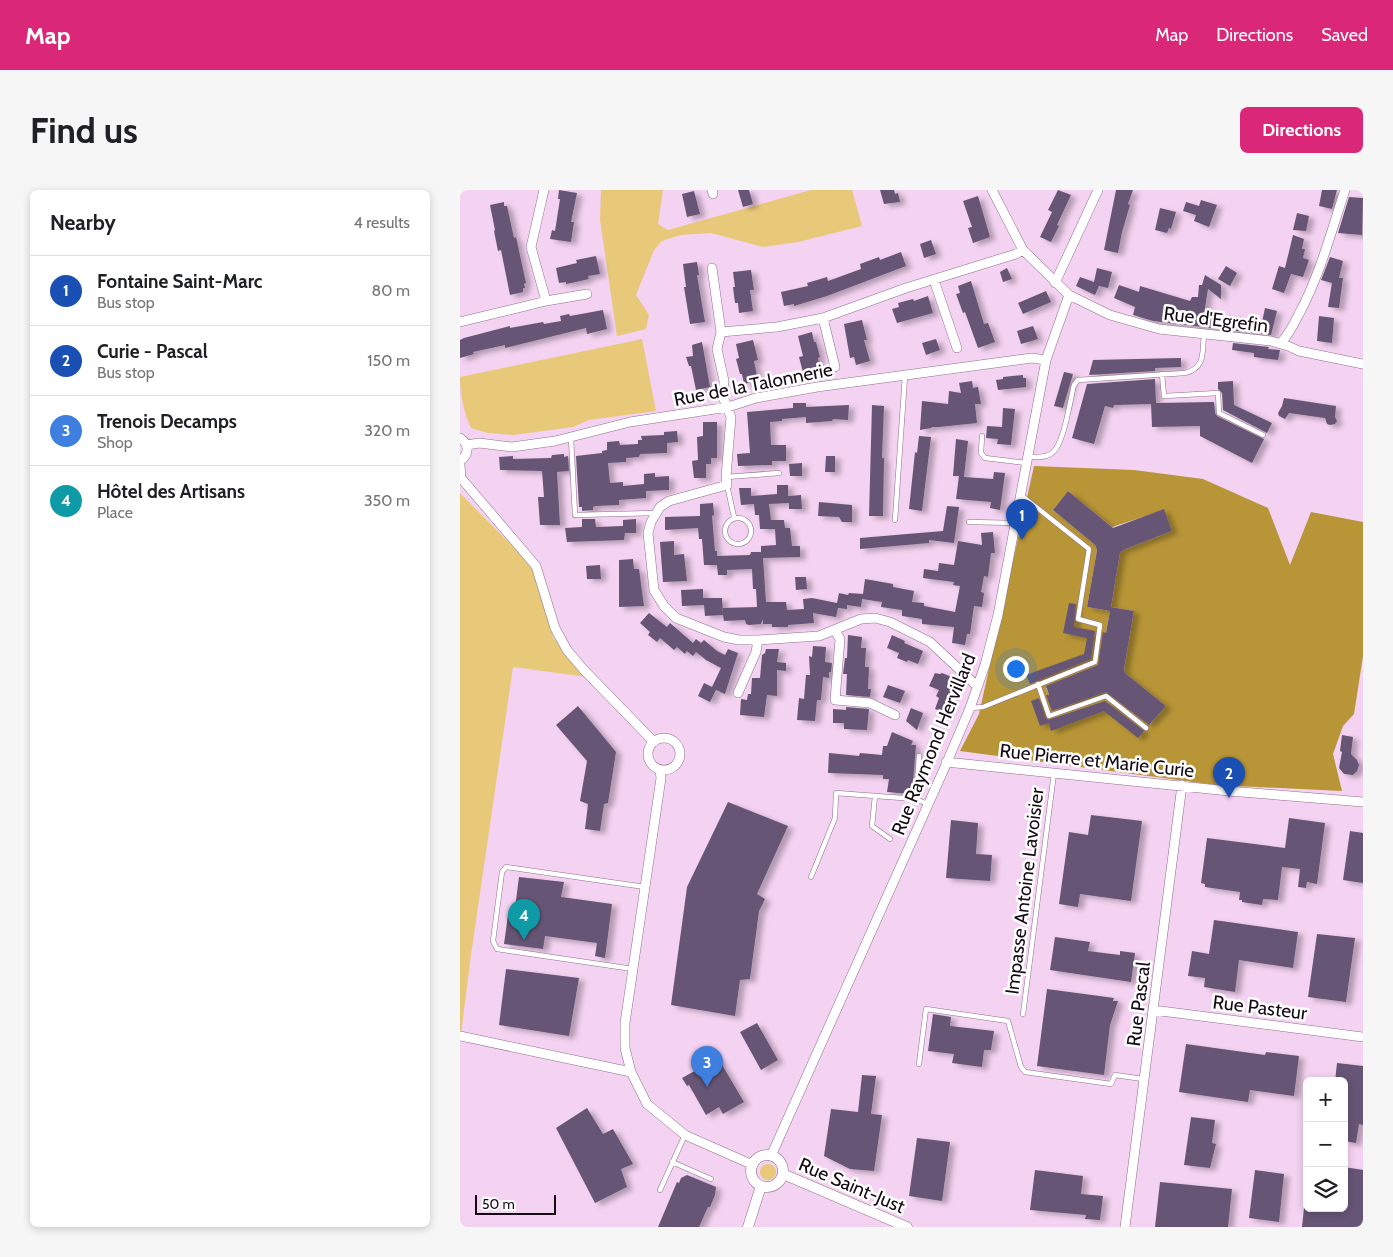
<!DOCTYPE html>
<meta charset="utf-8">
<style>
body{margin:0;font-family:Cabin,sans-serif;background:#f6f6f6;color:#202124}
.controls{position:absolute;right:15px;bottom:15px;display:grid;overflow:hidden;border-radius:8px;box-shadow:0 2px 8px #0003}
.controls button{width:45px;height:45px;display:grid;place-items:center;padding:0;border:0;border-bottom:1px solid #e0e0e0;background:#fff;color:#202124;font:25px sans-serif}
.scale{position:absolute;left:15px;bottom:12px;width:81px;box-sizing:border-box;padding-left:5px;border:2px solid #150a14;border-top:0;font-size:14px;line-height:18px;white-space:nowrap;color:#150a14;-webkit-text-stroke:4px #fff;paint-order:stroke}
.you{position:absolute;left:555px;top:478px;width:18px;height:18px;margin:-12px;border:4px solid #fff;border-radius:50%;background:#1a73e8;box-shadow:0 0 0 8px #1a73e833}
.badge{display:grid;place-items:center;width:32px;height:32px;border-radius:50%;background:#db2777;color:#fff;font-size:16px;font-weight:700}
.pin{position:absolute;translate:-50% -41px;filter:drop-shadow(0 1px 2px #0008)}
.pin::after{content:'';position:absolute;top:26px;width:18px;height:15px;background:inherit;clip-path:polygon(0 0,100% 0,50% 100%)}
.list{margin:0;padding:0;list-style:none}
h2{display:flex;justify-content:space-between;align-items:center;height:65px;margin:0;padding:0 20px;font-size:21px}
h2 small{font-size:16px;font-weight:400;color:#757577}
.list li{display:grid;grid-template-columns:32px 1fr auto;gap:15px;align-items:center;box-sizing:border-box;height:70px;padding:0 20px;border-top:1px solid #e0e0e0}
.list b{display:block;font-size:19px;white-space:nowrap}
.list p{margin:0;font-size:16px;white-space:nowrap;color:#757577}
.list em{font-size:16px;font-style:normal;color:#757577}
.icon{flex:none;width:28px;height:28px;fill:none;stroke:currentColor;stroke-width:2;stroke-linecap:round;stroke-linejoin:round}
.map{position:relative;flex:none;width:903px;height:1037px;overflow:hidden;border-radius:8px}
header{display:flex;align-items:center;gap:30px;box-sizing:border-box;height:70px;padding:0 25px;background:#db2777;color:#fff}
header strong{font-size:24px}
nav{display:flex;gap:28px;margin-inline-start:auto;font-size:18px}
.intro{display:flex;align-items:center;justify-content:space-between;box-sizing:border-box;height:120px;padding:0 30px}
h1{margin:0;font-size:35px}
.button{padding:12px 22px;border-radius:8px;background:#db2777;color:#fff;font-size:18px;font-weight:700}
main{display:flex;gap:30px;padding:0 30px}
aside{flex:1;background:#fff;border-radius:8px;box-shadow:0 2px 8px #0003}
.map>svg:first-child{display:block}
</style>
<header>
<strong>Map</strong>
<nav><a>Map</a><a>Directions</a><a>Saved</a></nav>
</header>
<div class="intro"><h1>Find us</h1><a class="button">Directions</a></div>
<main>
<aside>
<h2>Nearby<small>4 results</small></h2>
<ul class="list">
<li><span class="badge" style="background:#1a4fb4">1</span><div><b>Fontaine Saint-Marc</b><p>Bus stop</p></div><em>80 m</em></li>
<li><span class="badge" style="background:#1a4fb4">2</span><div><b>Curie - Pascal</b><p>Bus stop</p></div><em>150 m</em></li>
<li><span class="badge" style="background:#3f7fe0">3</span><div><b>Trenois Decamps</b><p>Shop</p></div><em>320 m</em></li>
<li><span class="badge" style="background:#0f9aa8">4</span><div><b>Hôtel des Artisans</b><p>Place</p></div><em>350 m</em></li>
</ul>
</aside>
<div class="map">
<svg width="903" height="1037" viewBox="0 0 903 1037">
<defs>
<filter id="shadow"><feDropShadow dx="5.5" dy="3" stdDeviation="2.5" flood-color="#0004"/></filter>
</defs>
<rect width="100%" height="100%" fill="#f4d2f1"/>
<path fill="#e8c879" d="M141 0H203L198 34 208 40 351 0H392L402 36 338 52 303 57 251 43 220 45 202 51 194 60 176 105 189 125 186 139 157 146 140 30Z
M182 149 196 221 129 230 113 237 53 245 28 243 11 238C4 223 0 204 0 187Z
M0 303 75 379 93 447 127 487 53 477 11 765 0 851Z
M300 982a8 8 0 1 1 16 0a8 8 0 1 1-16 0Z"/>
<path fill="#b89536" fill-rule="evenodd" d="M574 276 674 280 743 289 808 318 830 375 851 322 903 332V466L894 524 883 536 873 564 882 601 756 595 500 561 519 524ZM608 301 652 337 704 320 712 341 663 360 660 363 651 417 674 421 664 479 665 483 706 516 690 534 651 502 647 501 595 520 586 498 638 479 640 475 650 421 627 417 637 360 635 355 593 320Z"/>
<path fill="#665575" filter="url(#shadow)" d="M99 0 117 3 111 32H114L111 52 90 49 92 40 95 41 100 9H98Z
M278 0H289L293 14 283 17Z
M420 0H434L435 4 438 3 440 12 424 14Z
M598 0 611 5 597 35 599 36 591 52 580 47 592 22 588 20Z
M656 0H673L668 14 670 15 662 42 658 63 644 60Z
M862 0H877L872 19 859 16Z
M234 1 240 24 227 27 222 4Z
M518 6 530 47 513 53 508 38 512 37 503 11Z
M889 7 903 8 902 45 878 43Z
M741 10 757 15 749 37 734 31 736 25 723 21 726 12 739 16Z
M44 12V16H47L54 48 56 47 66 93 64 94 65 98H63V102L50 105 41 60 38 61 34 41 35 40 30 15Z
M700 18 716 22 711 39 709 38 707 43 695 40Z
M837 23 849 26 846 41 833 40Z
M833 45 844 49 842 59H845L843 68 849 70 843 87 831 84 824 103 812 99 819 76 825 78Z
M471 50 476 64 464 68 460 54Z
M441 62 446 76 367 106 334 116V114L324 116 321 102 348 96 347 93 367 87 368 91 401 79 400 74 419 67 420 70Z
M136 66 140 84 128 86 129 89 116 92 106 94V92L99 93 96 78 117 73 116 70Z
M870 67 883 71 879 88H883L879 118 868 117 872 93 861 90Z
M237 72 239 85H237L245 132 230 134 224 97H226L223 74Z
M766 76 777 83 770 96 758 89Z
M547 78 552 89 543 92 540 82Z
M637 78 652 82 648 98 639 96 635 105 616 96 620 87 634 92Z
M291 80 294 100H290L293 121 279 123 278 113H275L273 97H275L273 82Z
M745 85 761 95V109L748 99 744 124 785 128 802 132 805 118 817 121 811 145 693 131 673 125 675 117 654 108 659 95 679 102 680 96 730 111 732 107H738L739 95H742Z
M511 91 524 134 528 133 535 152 518 158 505 122 503 123 496 104 500 103 498 96Z
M586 101 591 112 563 124 558 113Z
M468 106 473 123 437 133 432 119 439 117 438 113 453 109 454 111Z
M143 120 147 139 127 144 126 138 45 158V155L13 162 14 164 0 168V150L4 148 50 136V138L83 132 84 134 101 131 100 126 109 124 110 126Z
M859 126 874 128 872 153 857 151Z
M402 130 407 150H404L410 171 396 175 394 167 390 168 384 134Z
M573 136 578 149 561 154 557 141Z
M352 142 354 152H356L360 167 358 168 361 182 344 186 339 167 343 166 338 146Z
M476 149 480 160 466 165 462 153Z
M293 150 298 170 294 171 298 191 284 194 282 184H280L276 169 279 168 276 154Z
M242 152 250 197 236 200 231 176H229L226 167 233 166 232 155Z
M773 153 809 157 808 159 820 160 818 170 794 167V163L772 160Z
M721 168V177L695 178V181L629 185 633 170Z
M604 182 613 184 603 218 594 216Z
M563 185V188H566V197L538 200 536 190 543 189V187Z
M695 189 696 213 754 212 755 223 757 226 804 249 792 273 740 246V236L692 237 691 214 654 215 653 218 645 216 634 254 612 248 627 194Z
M512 191 513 198 518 197 521 214H515L517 233 479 237H472L471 238 460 240 462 211 488 214 489 201 501 203 499 193Z
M773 191 774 215 812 233 807 243 763 220 762 203 758 199V192Z
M824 208 876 216 875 227 877 231 875 234 870 235 867 234 865 228 829 223 825 229 819 226 818 223 822 216Z
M333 213H346V217L389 215 388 230 373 229 372 231 346 233V227L322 229V231L310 232 311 255H326V271H312V275L278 276 277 264 290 263 287 222 333 218Z
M412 215 424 216 422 268H424L423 326H409Z
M543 218 555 219 551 255 537 254 538 249 526 248 527 236 542 237Z
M243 232H257V268H251V274H246V288H234L232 271 238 270 237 247 243 246Z
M217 241 218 252 207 253V263L180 264 179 267 166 268V272L148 273 150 293 163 292V296L184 294V284L195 283V287L209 286V300L186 301V308L159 310V315L135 316 133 317V320L122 321V317H119L116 266 142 263V261L147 260V252L159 251 160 255 178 254V250H182L181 246 204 245V242Z
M459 246 471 247 462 321 449 319 455 262 457 263Z
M496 249 508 251 504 287 533 289 534 282 545 283 540 320 530 318 531 312 496 309 499 286H493Z
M104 264V267L108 266 109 281 97 282 100 335H80L78 307H84L82 281 40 280 39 267 53 266V269L91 268 92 265Z
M366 266H375V282H365Z
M342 273V286H330L329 274Z
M317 295H328V306L341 305 342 319H329V313L309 314 311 330H324L325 338H330L332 356H340V367L303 368 306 412H326L327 420 344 419 343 409 352 408 377 413 379 403 388 405 389 403 403 404 405 389 433 394V397L454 401 452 412 464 413V416L495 422 500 396 493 395 494 392 463 388 464 379 478 381 479 373 494 375 498 351 522 355 521 343 533 342 535 363H531L528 387 524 386 521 402 524 403 522 417 514 416 510 444H507L505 455 492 453 494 437 462 434V429L442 426V420L421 417 422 412 402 409 401 417 387 415V419L378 418 376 427 353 423 354 433 328 435V437H312V434H303V429L301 434 289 435 286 434 285 430 264 431 263 425 245 426 244 415 222 416 221 400 243 399V408H262L263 424V418L297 417 296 399H293L292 379 267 380V385H258L257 375H244L242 349H239L238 338 205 340V327L240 326V314L253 313 254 325 252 326 255 361H257V366L290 365 291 362H301V356L316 355 315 339H300L299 325H295L294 314 281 315 279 298H291V306L317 304Z
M608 301 653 338 704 319 712 341 663 360 660 363 651 417 674 421 664 479 665 483 706 516 689 535 646 502 592 521 586 505H589L586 496 638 475 643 442 646 443 650 421 627 417 637 360 635 355 593 320Z
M359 312 392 315V332H382L379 327 358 326Z
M487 316 499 317 494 353 469 350V353L400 359V348L483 341Z
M122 329H135L136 337 163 336V330L176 329V343H165L164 350 107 352 105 338 122 337Z
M214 351V365L224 364 227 391 203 392 200 352Z
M173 369 174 379H179L184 416 159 417V370Z
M140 375 141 389H127L126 376Z
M335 387H346L347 399 336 400Z
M609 413 616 414 614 437 635 441 631 469 570 494 566 485 624 464 627 448 603 443Z
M189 423 207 437 210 433 233 453 236 449 241 453 244 450 257 461 265 465 268 459 278 463 265 504 256 500 250 512 238 506 244 493 252 497 261 478 246 470 236 462 233 466 227 461 225 464 217 457 214 460 200 448 197 452 188 445 190 442 180 433Z
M388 445 402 447 401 458H406L405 477H409L408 499H411L410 507 386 505 387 484H383L385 468H387Z
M432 445 445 451 444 453 463 461 458 474 448 470 447 472 437 468 439 463 427 458Z
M353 456 366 457 365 472 372 473 371 482H369V488L363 487 361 510H357L355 531 337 530 339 508 344 509 346 485H350L349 466 352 467Z
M306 459H319L317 472 326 473V481L317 480V506L307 505 304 527 280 525 281 509 287 510 288 504H291L292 488H300L302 465 305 463Z
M475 483 480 484 482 483 494 488 490 498 493 499 488 510 491 512 486 523 475 519 479 508 476 506 479 500 469 496Z
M428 495 445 501 440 513 423 507Z
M579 508 585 527 588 530 645 511 684 541 678 548 644 521 591 541 589 533 580 536 571 511Z
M118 516 156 562 148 613 144 614 140 641 125 639 128 614 120 611 127 571 96 535Z
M386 517 409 519 407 540 384 539V533H373V519L386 520Z
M451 518 463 523 457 540 446 531Z
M432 542 453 551 451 555H456L453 593H451L450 604 427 602 429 589H423V585L368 583 369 563 399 566 400 563 422 565 423 556H427Z
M882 545 893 547 891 564 897 570 899 575 897 581 893 585 884 584 879 578 882 562 880 561Z
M268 612 328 636 297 704 305 709 299 721 290 789 280 790 275 826 211 815 227 697Z
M631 625 682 631 671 711 620 704 618 717 599 714 609 642 628 645Z
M829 628 865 633 857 694 847 692 846 698 838 697 840 679 822 677 818 710 803 709 802 715 782 712V710H779L780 702 745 697V694L741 693 747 648 825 658Z
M491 630 518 633 516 664 532 665 530 691 486 688Z
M890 641 903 643V693L883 690Z
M59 687 104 692 101 707 152 714 145 768 135 766 137 753 85 746 83 759 44 754 48 725 54 726Z
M754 730 838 742 833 778 779 770 775 802 744 797 745 788 728 786 732 761 749 764Z
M857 744 895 748 886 812 848 807Z
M595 747 630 752 628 761 660 765V761L675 763 671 792 590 780Z
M46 779 119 788 109 846 39 835Z
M587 799 654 808 653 811H658L650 835 644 885 577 876Z
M473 824 491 827 490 836 534 841 531 860H524L522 877 492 873 494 864 468 861Z
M297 833 318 870 301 880 280 842Z
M726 854 805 865 806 862 839 866 834 906 790 900 788 912 719 902Z
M258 868 284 912 263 924 259 917 246 925 229 895 227 896 222 888Z
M877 873 903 876V935L899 934 896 953 884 951V891H875Z
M402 885 416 886 411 924 422 925 414 981 390 979 364 966 371 919 398 922Z
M127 918 143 944 153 939 173 974 161 979 167 997 135 1013 96 938Z
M731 927 755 930 752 953 756 954 750 978 724 975Z
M457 948 490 952 482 1011 449 1006Z
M884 977 903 980V1037H842L844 1018H884Z
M575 980 623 986 621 1004 643 1006 640 1030 625 1029 626 1025 570 1020Z
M795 980 824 984 819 1032 789 1028Z
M227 985 256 997 255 1005 250 1017H248L239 1037H198L217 992 219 993 221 988Z
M700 992 772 999 768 1037H695Z"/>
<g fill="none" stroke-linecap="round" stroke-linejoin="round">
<defs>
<path id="service" d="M702 184 704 206 758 203 759 223 803 245
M522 246 521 263 525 268 566 273
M111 248 115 325 196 323
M569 267C576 267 586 268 592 263 604 255 610 210 614 195L618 190 725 183C746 178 742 162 744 144
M266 287 319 283
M267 295 274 327
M265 341a13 13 0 1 1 26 0a13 13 0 1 1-26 0Z
M435 330 445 186
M509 332 555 333
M578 494 589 526 646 506 686 538
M511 518 523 517 635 472 640 435 618 429 629 359 561 305
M415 606 412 636 430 649
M456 609 459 566
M351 687 375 628 376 603 456 609 467 614
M173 779 37 759 33 751 42 682 46 677 185 697
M563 824 594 583
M459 874 466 819 548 831 561 877 565 882 651 894 655 885 683 889
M212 972 251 989
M200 1000 225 945"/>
<path id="minor" d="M84 0 71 57 86 111
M252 0 253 4
M532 0 563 60 609 105 650 125 699 139 811 151 828 156 839 161 903 174
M252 78 261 142
M474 90 497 158
M595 93 638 0
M363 128 375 177
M0 132 86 111 127 104
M821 153C829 144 834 134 839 124 860 85 871 42 885 0
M0 248C10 254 9 265 0 271
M7 255 19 253 52 257 95 251 170 232 268 217 296 208 357 197 572 168 586 170
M0 275 1 288 76 376 95 438 107 460 124 480 194 552
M375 441 380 449 375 510 410 513 435 525
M517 496 470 452 430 432 415 428 401 429 359 446 298 450H279L264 447 216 428 204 416 194 400 188 343 191 332 200 317 209 311 267 295 266 287 271 227 263 207 264 191 257 159 261 142 317 137 363 128 446 98 556 64 563 60
M278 503 296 462 298 450
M188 564a16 16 0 1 1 32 0a16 16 0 1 1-32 0Z
M486 572 769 601 903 612
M200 580 201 588 165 833V858L171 882 187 914 225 945 293 975
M693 820 903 847
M0 846 171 882
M311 966 484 579 510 518 525 475 538 425 586 170 609 105
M665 1037 722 595"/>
<path id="tertiary" d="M291 981a16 16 0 1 1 32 0a16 16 0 1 1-32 0Z
M323 984 447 1037
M288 1037 301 996"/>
</defs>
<use href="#service" stroke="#8e708d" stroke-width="5.5"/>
<use href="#minor" stroke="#8e708d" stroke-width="10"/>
<use href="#tertiary" stroke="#8e708d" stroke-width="11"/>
<use href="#service" stroke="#fff" stroke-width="4.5"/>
<use href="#minor" stroke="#fff" stroke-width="9"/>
<use href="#tertiary" stroke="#fff" stroke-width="10"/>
</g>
<g text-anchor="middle" stroke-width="5" stroke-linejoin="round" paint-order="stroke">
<g font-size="19" fill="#150a14" stroke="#fff">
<text transform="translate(756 129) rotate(7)" y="7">Rue d'Egrefin</text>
<text transform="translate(293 194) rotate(-11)" y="7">Rue de la Talonnerie</text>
<text transform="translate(473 554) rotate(-68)" y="7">Rue Raymond Hervillard</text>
<text transform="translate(637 570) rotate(6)" y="7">Rue Pierre et Marie Curie</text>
<text transform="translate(564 701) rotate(-83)" y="7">Impasse Antoine Lavoisier</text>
<text transform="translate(678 814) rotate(-83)" y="7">Rue Pascal</text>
<text transform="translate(800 817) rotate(7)" y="7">Rue Pasteur</text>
<text transform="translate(392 995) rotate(23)" y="7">Rue Saint-Just</text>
</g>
</g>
</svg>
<div class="controls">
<button>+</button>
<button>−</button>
<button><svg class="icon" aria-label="layers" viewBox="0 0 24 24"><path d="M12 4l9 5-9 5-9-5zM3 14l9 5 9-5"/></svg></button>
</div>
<div class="scale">50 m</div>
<div class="you"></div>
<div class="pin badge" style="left:562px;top:350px;background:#1a4fb4">1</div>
<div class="pin badge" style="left:769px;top:608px;background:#1a4fb4">2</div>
<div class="pin badge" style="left:247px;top:897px;background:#3f7fe0">3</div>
<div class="pin badge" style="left:64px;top:750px;background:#0f9aa8">4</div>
</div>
</main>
